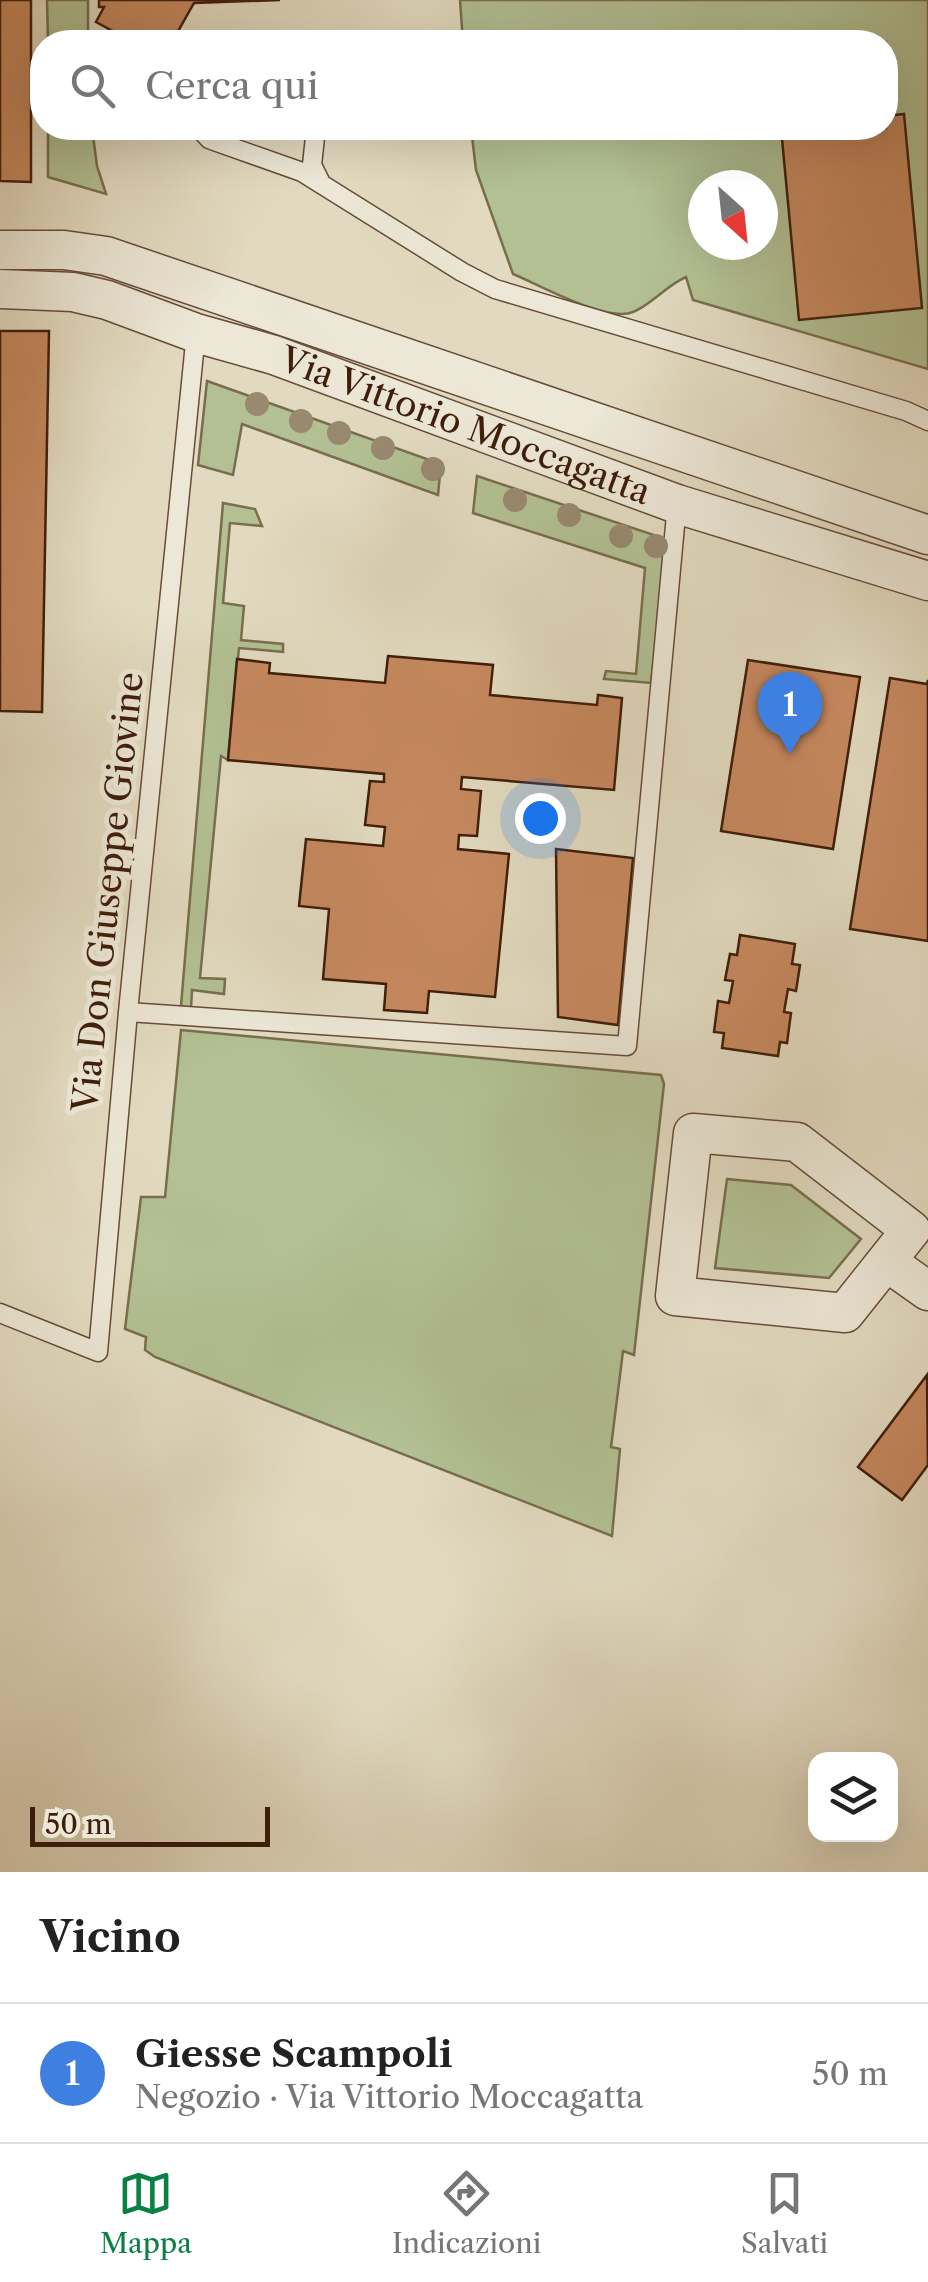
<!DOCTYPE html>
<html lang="it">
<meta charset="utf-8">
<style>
body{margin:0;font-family:"Libre Caslon Text",serif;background:#f2f2f2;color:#222}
.controls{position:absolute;right:30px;bottom:30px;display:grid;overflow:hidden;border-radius:20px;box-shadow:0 10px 40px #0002}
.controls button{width:90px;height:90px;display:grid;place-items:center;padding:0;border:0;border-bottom:2px solid #e0e0e0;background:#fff;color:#222;font:50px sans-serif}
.compass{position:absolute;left:688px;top:170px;width:90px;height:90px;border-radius:50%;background:#fff;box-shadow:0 10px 40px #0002;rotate:153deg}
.scale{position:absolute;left:30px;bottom:25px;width:240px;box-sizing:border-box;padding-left:10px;border:5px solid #3e1d0a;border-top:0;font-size:28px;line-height:35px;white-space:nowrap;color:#3e1d0a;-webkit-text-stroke:8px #ece7d6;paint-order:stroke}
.you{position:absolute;left:540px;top:818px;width:35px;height:35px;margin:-25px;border:8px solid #fff;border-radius:50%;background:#1a73e8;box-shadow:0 0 0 15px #1a73e833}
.badge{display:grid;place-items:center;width:65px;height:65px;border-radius:50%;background:#0b8043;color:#fff;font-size:32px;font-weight:700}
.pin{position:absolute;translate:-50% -82px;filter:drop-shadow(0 2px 5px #0008)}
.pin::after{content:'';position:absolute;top:52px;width:35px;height:30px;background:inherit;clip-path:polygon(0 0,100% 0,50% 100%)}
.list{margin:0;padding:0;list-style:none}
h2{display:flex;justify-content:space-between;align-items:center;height:130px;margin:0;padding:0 40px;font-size:42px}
h2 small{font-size:32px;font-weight:400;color:#767676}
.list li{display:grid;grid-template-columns:65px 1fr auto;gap:30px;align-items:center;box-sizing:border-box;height:140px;padding:0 40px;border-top:2px solid #e0e0e0}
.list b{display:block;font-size:38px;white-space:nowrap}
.list p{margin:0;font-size:32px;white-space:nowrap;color:#767676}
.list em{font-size:32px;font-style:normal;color:#767676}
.icon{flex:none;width:55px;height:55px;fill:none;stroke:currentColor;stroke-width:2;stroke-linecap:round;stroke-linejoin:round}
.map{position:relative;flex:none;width:928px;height:1872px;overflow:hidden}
.search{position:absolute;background:#fff;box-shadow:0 10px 40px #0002;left:30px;right:30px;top:30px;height:110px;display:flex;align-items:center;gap:25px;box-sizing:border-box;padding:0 35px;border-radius:40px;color:#767676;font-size:38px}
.sheet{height:270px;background:#fff}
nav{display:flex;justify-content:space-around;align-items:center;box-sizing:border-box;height:140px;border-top:2px solid #e0e0e0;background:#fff;font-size:28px;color:#767676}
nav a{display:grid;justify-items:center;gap:5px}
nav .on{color:#0b8043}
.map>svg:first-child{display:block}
</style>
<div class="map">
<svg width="928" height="1872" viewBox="0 0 928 1872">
<rect width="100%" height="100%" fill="#e2dac0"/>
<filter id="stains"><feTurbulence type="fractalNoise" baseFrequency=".002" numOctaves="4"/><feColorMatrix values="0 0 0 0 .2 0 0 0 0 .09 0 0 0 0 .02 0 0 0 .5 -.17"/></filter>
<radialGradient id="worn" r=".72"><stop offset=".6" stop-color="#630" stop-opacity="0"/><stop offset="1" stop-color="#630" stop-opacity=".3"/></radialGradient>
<path fill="#b2c093" stroke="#786e4e" stroke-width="2.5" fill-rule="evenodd" d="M47 0H88V42H48Z
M460 0H928V369L693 300 686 277C667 285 651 305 633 312 607 323 540 285 513 274L476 170 471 128H886V42H463ZM703 185H763V245H703Z
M48 128H92L97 166 106 194 48 177Z
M207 381 441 464 438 495 242 424 233 475 198 465Z
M477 476 669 540 651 683 604 679 606 671 636 674 645 568 473 513Z
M223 503 255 509 262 526 230 523 223 603 244 606 241 640 283 644V652L239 648 228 760 221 756 200 978 225 979 224 994 192 990 191 1008 181 1006Z
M181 1030 661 1075 664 1084 634 1355 623 1351 611 1447 620 1449 612 1536 155 1357 145 1350 146 1337 125 1329 141 1197H165Z
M727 1179 791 1185 861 1239 829 1278 715 1268Z"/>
<path fill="#c6885f" stroke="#3e1d0a" stroke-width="2.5" d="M0 0H31V182L0 181Z
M99 0H280L194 3 172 42H133L96 22 104 7H99Z
M904 114 922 308 799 320 781 128H886V116Z
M0 331H49L42 712 0 711Z
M388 656 493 665 490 695 597 705 598 695 622 698 614 790 462 777 461 789 481 791 477 836 459 835 458 849 509 854 495 997 429 991 427 1013 384 1010 386 984 323 979 329 909 299 906 306 839 383 846 385 827 365 825 370 781 384 782V774L228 760 237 659 270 663 269 673 385 683Z
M748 660 860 677 833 849 721 831Z
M890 678 927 684 928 680V941L850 929Z
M556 849 633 858 618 1025 558 1017Z
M740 935 795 944 792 964 800 965 796 991 788 989 784 1012 791 1013 787 1043 780 1042 778 1056 722 1048 724 1033 714 1032 718 1001 729 1003 733 981 725 980 730 954 737 955Z
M927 1375 928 1465 902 1500 858 1467Z"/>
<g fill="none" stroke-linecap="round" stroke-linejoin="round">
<defs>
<path id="service" d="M199 128 209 139 217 142 302 172 462 272 495 289 906 411 928 421
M316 128 312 165 321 183
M128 1012 627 1046 677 504
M0 1313 98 1352 128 1012 196 333"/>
<g id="minor">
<path d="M0 250H64L106 256 928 535"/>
<path id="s1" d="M0 289 73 292 107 300 196 333 274 355 677 504 928 581"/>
<path d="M693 1133 797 1142 911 1230 845 1313 675 1296Z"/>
<path d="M887 1262 928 1291"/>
</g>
</defs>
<use href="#service" stroke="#674c38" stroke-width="21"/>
<use href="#minor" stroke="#674c38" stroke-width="41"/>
<use href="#service" stroke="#ece7d6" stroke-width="18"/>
<use href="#minor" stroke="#ece7d6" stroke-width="38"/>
</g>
<g fill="#98896f">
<circle cx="257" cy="404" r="12"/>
<circle cx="301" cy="421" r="12"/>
<circle cx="339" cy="433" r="12"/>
<circle cx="383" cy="448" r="12"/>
<circle cx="433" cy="469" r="12"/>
<circle cx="515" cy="500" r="12"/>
<circle cx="569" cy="515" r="12"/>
<circle cx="621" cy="536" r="12"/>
<circle cx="656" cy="546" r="12"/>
</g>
<g text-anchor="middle" stroke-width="10" stroke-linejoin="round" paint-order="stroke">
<g font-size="35" fill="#3e1d0a" stroke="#ece7d6">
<text dy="12" stroke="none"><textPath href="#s1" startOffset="488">Via Vittorio Moccagatta</textPath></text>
<text transform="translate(108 892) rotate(-84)" y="12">Via Don Giuseppe Giovine</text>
</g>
</g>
<rect width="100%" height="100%" filter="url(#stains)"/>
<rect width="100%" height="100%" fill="url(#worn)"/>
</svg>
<div class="controls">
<button><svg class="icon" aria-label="layers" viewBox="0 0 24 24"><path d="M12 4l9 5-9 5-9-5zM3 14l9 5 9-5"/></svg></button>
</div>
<svg class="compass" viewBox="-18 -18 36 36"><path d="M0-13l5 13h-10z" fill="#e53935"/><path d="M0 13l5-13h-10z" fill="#767676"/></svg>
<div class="scale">50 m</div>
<div class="you"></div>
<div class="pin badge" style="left:790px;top:754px;background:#3f7fe0">1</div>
<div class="search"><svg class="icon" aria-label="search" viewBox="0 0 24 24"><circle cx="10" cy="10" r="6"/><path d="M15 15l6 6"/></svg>Cerca qui</div>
</div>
<section class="sheet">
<h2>Vicino<small></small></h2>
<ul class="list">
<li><span class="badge" style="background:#3f7fe0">1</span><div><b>Giesse Scampoli</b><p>Negozio · Via Vittorio Moccagatta</p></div><em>50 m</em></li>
</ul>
</section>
<nav>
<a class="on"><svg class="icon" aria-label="map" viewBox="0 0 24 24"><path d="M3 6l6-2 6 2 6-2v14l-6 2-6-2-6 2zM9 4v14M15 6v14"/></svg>Mappa</a>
<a><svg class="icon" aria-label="directions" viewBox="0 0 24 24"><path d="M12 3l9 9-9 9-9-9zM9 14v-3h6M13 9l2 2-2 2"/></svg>Indicazioni</a>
<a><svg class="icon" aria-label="saved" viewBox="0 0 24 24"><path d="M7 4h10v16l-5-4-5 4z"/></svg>Salvati</a>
</nav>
